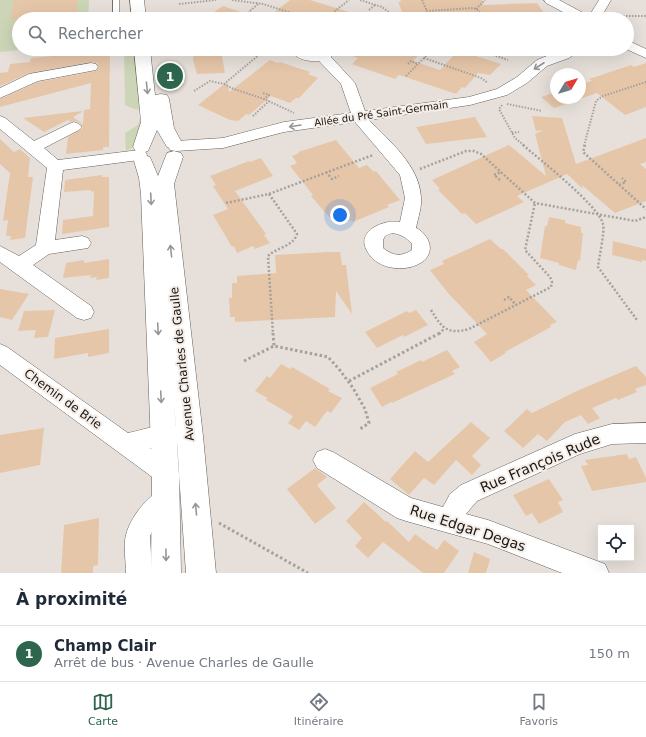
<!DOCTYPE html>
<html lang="fr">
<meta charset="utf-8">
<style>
body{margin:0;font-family:"DejaVu Sans",sans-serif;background:#f2f2f3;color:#1f2937}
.controls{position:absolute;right:12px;bottom:12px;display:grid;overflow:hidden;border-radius:0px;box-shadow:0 4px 16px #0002}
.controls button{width:36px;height:36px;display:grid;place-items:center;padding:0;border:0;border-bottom:1px solid #e0e1e3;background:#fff;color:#1f2937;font:20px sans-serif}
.compass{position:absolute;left:550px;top:68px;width:36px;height:36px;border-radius:50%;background:#fff;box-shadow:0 4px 16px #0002;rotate:52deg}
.you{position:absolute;left:340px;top:215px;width:14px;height:14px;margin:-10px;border:3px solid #fff;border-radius:50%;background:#1a73e8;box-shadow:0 0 0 6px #1a73e833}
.badge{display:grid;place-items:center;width:26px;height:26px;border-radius:50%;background:#2d654d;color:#fff;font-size:13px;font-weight:700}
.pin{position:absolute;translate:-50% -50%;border:2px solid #fff;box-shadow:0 1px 4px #0006}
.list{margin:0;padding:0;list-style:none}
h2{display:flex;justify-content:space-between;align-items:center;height:52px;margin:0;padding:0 16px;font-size:17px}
h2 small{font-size:13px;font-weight:400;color:#747a83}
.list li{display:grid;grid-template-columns:26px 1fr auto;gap:12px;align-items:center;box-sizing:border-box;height:56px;padding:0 16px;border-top:1px solid #e0e1e3}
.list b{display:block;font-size:15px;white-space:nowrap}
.list p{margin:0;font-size:13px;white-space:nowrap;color:#747a83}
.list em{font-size:13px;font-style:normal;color:#747a83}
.icon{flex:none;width:22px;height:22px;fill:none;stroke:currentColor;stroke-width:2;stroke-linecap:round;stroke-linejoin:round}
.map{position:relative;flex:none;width:646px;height:573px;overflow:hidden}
.search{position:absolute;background:#fff;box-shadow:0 4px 16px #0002;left:12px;right:12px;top:12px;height:44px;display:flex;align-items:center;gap:10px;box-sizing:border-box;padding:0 14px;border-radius:22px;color:#747a83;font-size:15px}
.sheet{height:108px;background:#fff}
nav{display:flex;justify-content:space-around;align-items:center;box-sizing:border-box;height:56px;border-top:1px solid #e0e1e3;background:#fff;font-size:11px;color:#747a83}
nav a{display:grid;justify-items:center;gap:2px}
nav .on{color:#2d654d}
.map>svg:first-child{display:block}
</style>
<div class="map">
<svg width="646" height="573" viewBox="0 0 646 573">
<rect width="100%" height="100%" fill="#e7e0da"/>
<path fill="#ccd5b6" d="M0 0H89L88 19H19V49H30L0 52Z
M124 49H139L141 110 134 109 125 105Z
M147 114 135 146 126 151 125 133 138 125 140 118Z"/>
<path fill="#e6c6a9" d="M14 0H78L77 17 57 19H10Z
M290 0H310L362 16 361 19H266Z
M400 0H482L483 5 537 3 548 19H405L398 2H401Z
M223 6 255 17V19H204Z
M87 49H110L109 147H103V150L66 154 68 137 83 128 80 123 75 121 69 122 70 119 44 132 23 118 82 111V112L73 117 83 124 84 110 90 109 91 83 0 107V99L38 82 96 71 99 68 97 63 91 62 29 73 0 86V73L8 72 10 64 30 62 31 58 53 56 54 55 74 53 75 50Z
M194 49H219V52L221 51 225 73 197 74 193 60Z
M340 49H424L413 61 440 70 453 56H455L460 51 501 64 490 75 478 73 465 88 462 87 456 94 399 75 395 79 360 67 352 64 358 58 339 51Z
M270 60 278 63 280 62 310 72 308 74 318 78 299 98H296L290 103 271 96 249 115 246 114 238 121 230 120 198 105 227 82 229 92Z
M646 63V107L625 115 597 93 554 108 541 97 556 92V98H580V84L592 81 589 79 631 65 634 67Z
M532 116 562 118 576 164 646 138V162L640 164 646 169V201L615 213 582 185 583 189 567 174 517 196 524 202 476 224 465 213 462 214 438 190 440 189 432 180 509 145 546 176 535 134 543 130 536 131Z
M475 117 487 137 426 144 416 127Z
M0 139 14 152 20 149 30 158 28 177H33L25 238 10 240 11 236H6L8 220 3 221 10 173 0 164Z
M336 140 359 168 367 165 374 172 376 171 400 200 387 205 389 207 353 222 351 220 338 225 331 218H330L311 196 313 195 290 166 297 163 292 156 299 153 298 152Z
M261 158 273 176 235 191 266 234 264 235 270 243 255 249 253 246 237 253 234 246 232 247 213 215 228 209 213 186 216 185 210 176 249 161 250 162Z
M102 175V177H109V227L62 234 63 220 93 216 94 191 91 192V190L64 192 65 180Z
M549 217 565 220V223L581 227V233H583L580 261 578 260 576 270 559 265V263L540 258 545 226H547Z
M490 239 501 249H503L529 275 527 276 536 285 526 290 557 322 550 325 551 327 505 352 506 353 491 362 474 342 487 334 448 293 430 270 444 264 442 261Z
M613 241 646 249V261L642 260V262L612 255Z
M327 252H340L342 265H346L352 314 336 291 335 317 235 322V317H230L229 298H232V283H237V276L276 273 275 255Z
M109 259V278L96 280 97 277 90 278 91 275 63 278 66 263 84 260V263Z
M0 289 29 294 12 320 0 317Z
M55 310 48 337 34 338 36 330 18 331 24 311Z
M416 310 428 325 404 337 403 335 377 348 365 332 407 311 409 313Z
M109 329V353L88 357V353L54 359 55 338Z
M447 350 460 367 452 371 455 374 392 403 391 402 382 407 370 388 398 374 396 372 409 366 421 360 422 362Z
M281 364 290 369 292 367 330 389 328 391 342 398 331 413 327 411 315 427 306 421 299 430 288 423 293 416 266 400 267 398 255 391 267 376 270 378Z
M636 366 646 377V385L635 389 637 392 618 400 616 398 592 408 600 418 588 424 581 415 565 422 547 441 538 434 523 448 504 431 527 409 532 413 579 390Z
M471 422 490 438 472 456 481 465 472 475 456 460 434 485 424 478 409 495 390 479 415 451 428 462Z
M44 428 40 465 0 473V435Z
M627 454 629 459 636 457 646 478V482L592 491 581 466 588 465 585 460Z
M315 468 327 477 317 485 336 508 315 524 287 489Z
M549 479 563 500 558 502 563 512 539 524 532 513 526 516 513 495Z
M364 502 386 522 387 521 409 542 415 534 437 550 444 540 459 551 444 573H423L383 542 368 558 355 546 362 538 346 521Z
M99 518 98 565 93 566V573H61L64 525Z
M474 552 490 559 486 573H468Z"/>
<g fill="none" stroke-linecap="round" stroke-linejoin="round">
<defs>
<path id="lane" d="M113 0H119V16L116 18 113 16Z"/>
<path id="street" d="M544 0H559L589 16 599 0H611L600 19H576L546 3Z
M627 40 646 49V58L626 49Z
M289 49H303L308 52 314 53 320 52 325 49H339L331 57 355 83 365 111 469 97 497 89 517 77 537 60 564 49H581L569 58 547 66 527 83 507 95 470 105 369 120C390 142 419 165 421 197 422 207 418 218 416 228 421 230 424 234 427 238 444 269 381 282 366 249 357 230 385 219 400 222L405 198 400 175 355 122 284 132 223 148 176 151 170 150 168 146 170 142 176 141 223 138 284 122 351 113 341 84 319 61C307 62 296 59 289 49ZM392 233C400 234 406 237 412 244V250C401 257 393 256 383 248V240L385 236Z
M91 63 96 64 98 67 96 70 38 81 0 98V88L29 74Z
M0 116 5 118 34 141 69 124 74 122 79 124 82 127 79 130 44 148 58 160 139 150 145 151 147 155 145 159 139 160 63 170 55 240 82 236 88 238 91 243 88 248 49 254 33 265 91 306 94 312 91 318 84 320 77 318 0 262V246L19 256 36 245 47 168 0 129Z
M0 344 7 347 128 433C147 429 166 421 184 428L187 435 184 442C173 446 162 446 150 448L175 466 179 474 175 482 167 485 159 482 0 365Z
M646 423V443L612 444 580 454 477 501 466 514 488 520 605 564 609 573H562L488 544 406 521 397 518 317 468 313 460 317 452 325 449 333 452 411 498 443 507 450 494 461 485 575 434 612 424Z
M165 488 174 492 177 500C171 514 156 522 150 536L152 573H126C126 561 123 546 126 535 131 516 147 496 165 488Z"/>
<path id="secondary" d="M130 0H144L146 19H132Z
M134 49H150L155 95 161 94 167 95 169 99 174 128 182 143 179 147 173 149 167 147 157 130 148 151 142 153 136 151 133 147 141 122Z
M174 151 181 153 183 157 174 184 203 436 216 573H186L174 403 179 470 181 573H151L152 470 141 194 139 178 134 161 136 157 143 155 150 157 158 176 167 153Z"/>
</defs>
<use href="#lane" stroke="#66605a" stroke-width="1"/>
<use href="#street" stroke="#66605a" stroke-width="1"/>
<use href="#secondary" stroke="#66605a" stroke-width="1"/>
<path stroke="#a7a19c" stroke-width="2" stroke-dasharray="1.5 1.5" stroke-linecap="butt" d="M232 0 263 4 310 19
M360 0 382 7 398 19
M422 0 427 11
M179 4 216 0
M476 9 485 0
M369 10 375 5
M611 16H646
M241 19 259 3
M325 19 349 0
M417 19 427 11 473 8 478 10 484 19
M249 49 260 54
M476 49 508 60
M424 58 481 78 488 83
M408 64 411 61 418 64
M406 76 433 49
M224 84 231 88 264 99 294 113
M194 91 210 81 224 84 260 54 284 51
M263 93 269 95 264 99
M507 104 542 111
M502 105 499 109 515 138 525 146
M253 116 269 101
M512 133 519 132
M584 146 596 101 603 96 646 82"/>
<path stroke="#a7a19c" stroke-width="2.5" stroke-dasharray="2 2" stroke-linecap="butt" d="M523 145C539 159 599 206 603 224 605 232 599 257 598 267L637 320
M585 145 583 152 646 209
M420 169 466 151H474L481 154 535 203 635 221 646 217
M326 172 332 179 339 176
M500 180 494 175 501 172
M619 185 626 182 622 178
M269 194 297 234C293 247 277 247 268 256L273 334
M226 203 269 194 373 155
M504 300 509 297 516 305
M431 310C442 328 447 335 469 329L551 287 552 282 550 277 525 250 535 203
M439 334 444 329"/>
<path stroke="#a7a19c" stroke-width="3" stroke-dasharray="2.5 2.5" stroke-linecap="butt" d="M273 333 274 346
M244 361 274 346 328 357 339 369 353 388 365 409 369 423 360 429
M349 381 440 333
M219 523 308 573"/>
<use href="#lane" fill="#fff" fill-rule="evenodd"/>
<use href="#street" fill="#fff" fill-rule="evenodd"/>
<use href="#secondary" fill="#fff" fill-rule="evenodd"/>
</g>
<defs><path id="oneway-shaft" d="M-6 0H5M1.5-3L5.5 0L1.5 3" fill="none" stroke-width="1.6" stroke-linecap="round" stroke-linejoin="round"/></defs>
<g stroke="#989695">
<use href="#oneway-shaft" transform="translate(539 66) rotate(147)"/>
<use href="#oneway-shaft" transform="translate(147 88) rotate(84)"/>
<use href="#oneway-shaft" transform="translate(295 126) rotate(171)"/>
<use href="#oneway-shaft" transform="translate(151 199) rotate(87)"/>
<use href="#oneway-shaft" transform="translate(171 251) rotate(-96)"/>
<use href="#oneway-shaft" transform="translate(158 329) rotate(87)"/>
<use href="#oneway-shaft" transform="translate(161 397) rotate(87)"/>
<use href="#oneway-shaft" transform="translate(196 509) rotate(-95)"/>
<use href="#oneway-shaft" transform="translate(166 555) rotate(89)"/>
</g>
<g text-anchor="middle" stroke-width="4" stroke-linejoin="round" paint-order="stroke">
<g font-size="10" fill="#191614" stroke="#f5ede7">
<text transform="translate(381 113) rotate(-8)" y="4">Allée du Pré Saint-Germain</text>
</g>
<g font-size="12" fill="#191614" stroke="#f5ede7">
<text transform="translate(182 364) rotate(-96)" y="4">Avenue Charles de Gaulle</text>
<text transform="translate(63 399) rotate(36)" y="4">Chemin de Brie</text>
</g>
<g font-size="14" fill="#191614" stroke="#f5ede7">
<text transform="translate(540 463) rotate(-23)" y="5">Rue François Rude</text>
<text transform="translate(468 528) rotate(18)" y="5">Rue Edgar Degas</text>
</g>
</g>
</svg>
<div class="controls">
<button><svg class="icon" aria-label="locate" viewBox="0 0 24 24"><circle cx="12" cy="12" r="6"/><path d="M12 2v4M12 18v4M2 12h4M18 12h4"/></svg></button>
</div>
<svg class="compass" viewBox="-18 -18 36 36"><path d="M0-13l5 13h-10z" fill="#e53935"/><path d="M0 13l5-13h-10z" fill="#747a83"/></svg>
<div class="you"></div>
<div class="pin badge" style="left:170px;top:76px">1</div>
<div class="search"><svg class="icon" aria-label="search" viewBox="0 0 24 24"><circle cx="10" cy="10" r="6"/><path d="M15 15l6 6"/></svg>Rechercher</div>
</div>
<section class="sheet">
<h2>À proximité<small></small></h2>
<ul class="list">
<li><span class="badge">1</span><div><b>Champ Clair</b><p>Arrêt de bus · Avenue Charles de Gaulle</p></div><em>150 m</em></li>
</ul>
</section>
<nav>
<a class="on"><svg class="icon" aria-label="map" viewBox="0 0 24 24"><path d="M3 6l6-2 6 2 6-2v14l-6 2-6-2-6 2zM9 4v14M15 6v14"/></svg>Carte</a>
<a><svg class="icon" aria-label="directions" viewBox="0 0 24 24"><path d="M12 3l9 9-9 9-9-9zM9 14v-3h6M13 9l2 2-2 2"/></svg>Itinéraire</a>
<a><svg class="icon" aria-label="saved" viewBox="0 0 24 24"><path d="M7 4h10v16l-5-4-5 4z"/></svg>Favoris</a>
</nav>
